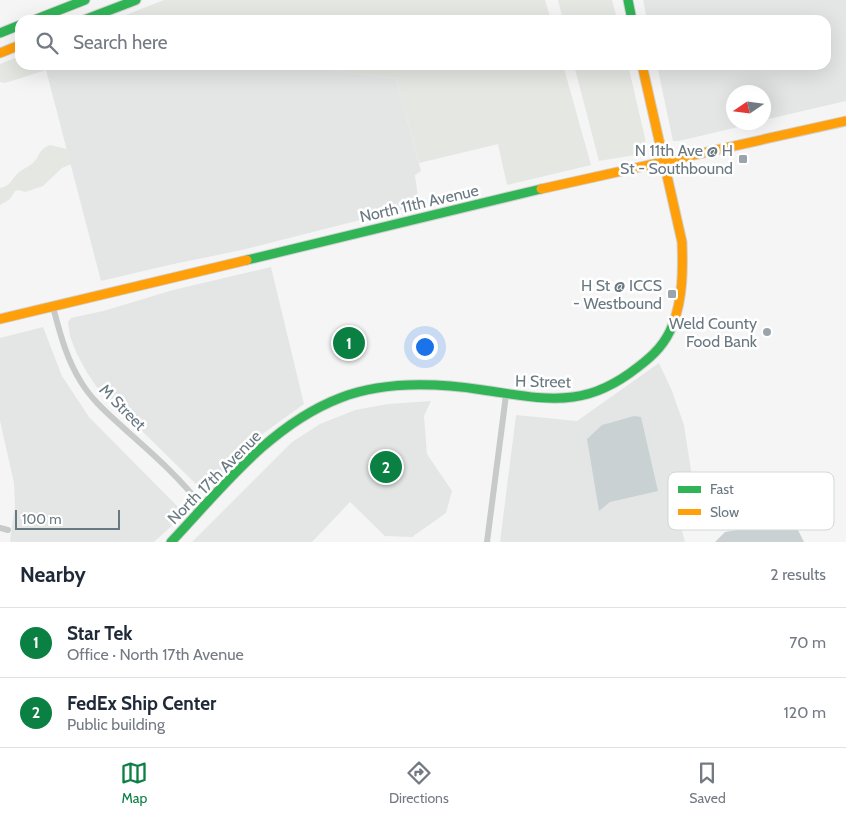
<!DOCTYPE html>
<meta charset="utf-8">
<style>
body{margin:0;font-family:Cabin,sans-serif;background:#f6f6f7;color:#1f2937}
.compass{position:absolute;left:726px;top:85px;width:45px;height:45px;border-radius:50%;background:#fff;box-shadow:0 5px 20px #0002;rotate:257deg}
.scale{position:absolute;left:15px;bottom:12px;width:105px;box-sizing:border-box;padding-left:5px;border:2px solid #697981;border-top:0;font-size:14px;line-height:18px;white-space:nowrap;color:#697981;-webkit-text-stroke:4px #fff;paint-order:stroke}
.you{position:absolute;left:424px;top:346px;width:18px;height:18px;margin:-12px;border:4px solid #fff;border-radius:50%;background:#1a73e8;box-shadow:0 0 0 8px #1a73e833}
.badge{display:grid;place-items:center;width:32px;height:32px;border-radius:50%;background:#0b8043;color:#fff;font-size:16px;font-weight:700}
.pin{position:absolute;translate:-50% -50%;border:2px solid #fff;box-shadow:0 1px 5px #0006}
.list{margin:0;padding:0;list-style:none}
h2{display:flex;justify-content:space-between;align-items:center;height:65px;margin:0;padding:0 20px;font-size:21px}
h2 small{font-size:16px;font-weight:400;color:#747a83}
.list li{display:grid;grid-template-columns:32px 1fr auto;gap:15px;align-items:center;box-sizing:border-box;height:70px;padding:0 20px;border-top:1px solid #e0e1e3}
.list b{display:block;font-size:19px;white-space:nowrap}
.list p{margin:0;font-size:16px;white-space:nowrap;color:#747a83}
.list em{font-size:16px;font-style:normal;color:#747a83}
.icon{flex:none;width:28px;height:28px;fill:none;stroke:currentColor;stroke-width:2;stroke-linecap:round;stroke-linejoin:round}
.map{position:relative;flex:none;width:846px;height:542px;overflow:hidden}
.search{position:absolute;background:#fff;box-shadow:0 5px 20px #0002;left:15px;right:15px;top:15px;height:55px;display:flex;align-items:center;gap:12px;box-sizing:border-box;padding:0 18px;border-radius:15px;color:#747a83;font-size:19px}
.sheet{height:205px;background:#fff}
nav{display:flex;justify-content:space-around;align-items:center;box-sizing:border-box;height:70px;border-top:1px solid #e0e1e3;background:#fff;font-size:14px;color:#747a83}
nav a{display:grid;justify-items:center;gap:2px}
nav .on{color:#0b8043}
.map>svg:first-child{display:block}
</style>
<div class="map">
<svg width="846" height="542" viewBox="0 0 846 542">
<rect width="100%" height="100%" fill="#f5f5f5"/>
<path fill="#e4e6e6" d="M643 0H846V101L764 120V92H734V122L755 123 679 141H673L657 65H826V20H647Z
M53 65H291L396 79 421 171 415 175 419 205 242 250 169 265 101 281 46 70Z
M271 267 304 404 257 438 210 486 204 488 198 486 96 386 86 371 76 352 70 336 68 322 71 318 103 311 173 290Z
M43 327 62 376 89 417 185 514 154 542H11L10 540 15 506 14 483 0 421V338Z
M659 363 672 391 684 425 697 509 678 515 685 542H500L516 415 577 421Z
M431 401 424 416 427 454 452 491 446 513 412 537 385 536 350 502 312 542H192L292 442 320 424 355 410 388 404Z"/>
<path fill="#e4e7e2" d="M164 0H545L551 20H113Z
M558 0H612L617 20H563Z
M20 56V65H53L46 70 5 83 0 82V64Z
M291 65H563L591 165 507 185 498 144 419 163 396 79Z
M574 65H628L645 138 646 148 641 154 599 161Z
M50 145 67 149 71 164 62 168 43 186 25 192 19 190 15 191 10 199 0 205V188C11 186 11 180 17 174 22 169 29 167 34 162 41 154 38 150 50 145Z"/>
<path fill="#c9d1d3" d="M634 416 641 417 658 491 610 502 599 511 587 439 602 425Z
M793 520 804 542H715L725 532Z"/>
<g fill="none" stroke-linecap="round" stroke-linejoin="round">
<defs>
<path id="fast" d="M628 0 632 20
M34 20 85 0
M84 20 136 0
M0 33 20 25
M247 260 541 189
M171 542C221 489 270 425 340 398 384 381 437 383 483 390 512 394 544 401 573 397 598 394 619 382 638 367 654 355 666 343 673 324"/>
<path id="slow" d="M0 53 20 45
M642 65 682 242C683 269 683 298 673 324
M541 189 846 121
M0 319 247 260"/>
</defs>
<use href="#fast" stroke="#d1d2d2" stroke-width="11"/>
<use href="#slow" stroke="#d1d2d2" stroke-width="11"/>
<path stroke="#c8caca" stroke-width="6" d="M53 307C60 333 66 358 81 382 93 402 111 416 128 432 154 455 182 480 203 508
M0 528 8 530
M487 542 506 395"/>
<use href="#fast" stroke="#30b455" stroke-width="9"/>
<use href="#slow" stroke="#ff9f0a" stroke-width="9"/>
</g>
<g fill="#9aa4aa" stroke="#fff" stroke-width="2">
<rect x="738" y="154" width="10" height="10" rx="2.5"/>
<rect x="667" y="289" width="10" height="10" rx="2.5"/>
<circle cx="767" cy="332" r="5"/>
</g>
<g text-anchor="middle" stroke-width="5" stroke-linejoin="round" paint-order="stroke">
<g font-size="16" fill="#697981" stroke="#fff" text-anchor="end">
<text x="733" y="156">N 11th Ave @ H<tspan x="733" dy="18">St - Southbound</tspan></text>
<text x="662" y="291">H St @ ICCS<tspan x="662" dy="18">- Westbound</tspan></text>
<text x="757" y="329">Weld County<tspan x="757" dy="18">Food Bank</tspan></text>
</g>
<g font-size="16" fill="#697981" stroke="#fff">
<text transform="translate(419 203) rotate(-13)" y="6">North 11th Avenue</text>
<text transform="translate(543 381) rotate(1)" y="6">H Street</text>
<text transform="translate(123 407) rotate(45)" y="6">M Street</text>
<text transform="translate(214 477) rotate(-45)" y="6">North 17th Avenue</text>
</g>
</g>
<rect x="668" y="472" width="166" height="58" rx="8" fill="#fff" stroke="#d2d7d9" stroke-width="1"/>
<rect x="678" y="486" width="23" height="7" fill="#30b455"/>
<rect x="678" y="509" width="23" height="6" fill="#ff9f0a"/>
<g font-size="14" fill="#697981">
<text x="710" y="494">Fast</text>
<text x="710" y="517">Slow</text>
</g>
</svg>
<svg class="compass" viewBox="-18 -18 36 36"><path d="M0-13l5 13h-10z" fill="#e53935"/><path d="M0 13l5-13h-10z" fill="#747a83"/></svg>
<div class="scale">100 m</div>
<div class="you"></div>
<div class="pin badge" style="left:349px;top:343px">1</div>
<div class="pin badge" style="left:386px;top:467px">2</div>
<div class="search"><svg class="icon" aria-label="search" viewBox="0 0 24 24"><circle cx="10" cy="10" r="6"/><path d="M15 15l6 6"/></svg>Search here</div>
</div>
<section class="sheet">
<h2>Nearby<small>2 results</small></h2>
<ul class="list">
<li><span class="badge">1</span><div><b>Star Tek</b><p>Office · North 17th Avenue</p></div><em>70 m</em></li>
<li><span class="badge">2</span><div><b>FedEx Ship Center</b><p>Public building</p></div><em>120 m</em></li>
</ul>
</section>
<nav>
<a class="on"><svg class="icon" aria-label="map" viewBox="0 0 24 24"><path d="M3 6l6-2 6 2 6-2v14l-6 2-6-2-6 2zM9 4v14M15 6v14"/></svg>Map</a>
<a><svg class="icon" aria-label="directions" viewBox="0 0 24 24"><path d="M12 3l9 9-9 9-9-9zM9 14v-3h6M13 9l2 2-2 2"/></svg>Directions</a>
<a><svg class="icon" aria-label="saved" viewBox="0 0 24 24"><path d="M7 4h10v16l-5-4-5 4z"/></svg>Saved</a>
</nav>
